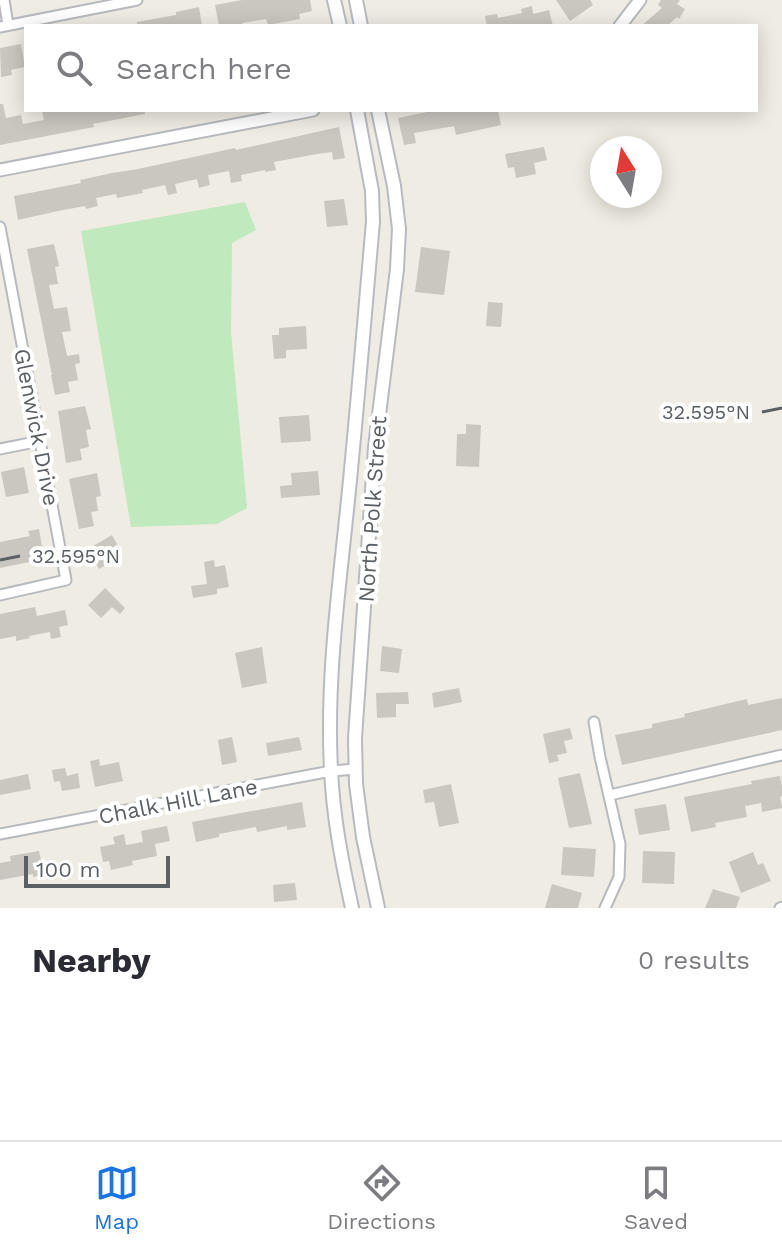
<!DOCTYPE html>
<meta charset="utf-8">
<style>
body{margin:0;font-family:"Work Sans",sans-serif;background:#f2f2f3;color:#2b2b33}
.compass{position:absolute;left:590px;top:136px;width:72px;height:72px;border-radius:50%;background:#fff;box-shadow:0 4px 20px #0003;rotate:349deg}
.scale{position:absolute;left:24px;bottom:20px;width:146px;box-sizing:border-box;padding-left:8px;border:4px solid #5b6065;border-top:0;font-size:22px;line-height:28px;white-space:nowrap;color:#5b6065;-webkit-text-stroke:6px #fff;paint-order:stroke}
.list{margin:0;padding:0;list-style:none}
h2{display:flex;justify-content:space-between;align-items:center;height:104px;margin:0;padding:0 32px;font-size:34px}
h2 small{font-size:26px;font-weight:400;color:#7c7c81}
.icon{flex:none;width:44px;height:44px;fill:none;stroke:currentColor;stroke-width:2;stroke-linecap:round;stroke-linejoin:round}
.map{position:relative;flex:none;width:782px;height:908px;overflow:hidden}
.search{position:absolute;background:#fff;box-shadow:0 4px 20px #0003;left:24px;right:24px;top:24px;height:88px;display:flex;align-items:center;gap:20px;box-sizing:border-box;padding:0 28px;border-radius:0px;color:#7c7c81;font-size:30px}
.sheet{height:232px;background:#fff}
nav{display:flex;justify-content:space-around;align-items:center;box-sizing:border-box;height:112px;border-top:2px solid #e1e1e2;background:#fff;font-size:22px;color:#7c7c81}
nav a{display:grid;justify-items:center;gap:4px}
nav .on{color:#1a73e8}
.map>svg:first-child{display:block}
</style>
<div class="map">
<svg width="782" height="908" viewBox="0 0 782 908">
<rect width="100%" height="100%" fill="#efece3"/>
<path fill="#c0e9be" d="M245 202 256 230 232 243 231 332 247 508 217 524 131 527 81 231Z"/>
<path fill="#cac7c0" d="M242 0H310L312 11 299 14 300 19 268 25 266 19 242 23 243 26H219L215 5Z
M556 0H590L593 5 570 21Z
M661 0H680L677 4 685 9 679 19 677 17 667 26H641L662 8 658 5Z
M532 6 533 14 549 10 553 26H487L485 16 497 14 498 18 522 13 521 9Z
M199 7 202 26H137V22L176 15V12Z
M21 44 25 67 11 70 12 75 1 77 0 48Z
M0 104H3L6 118 21 115 23 124 44 120 42 110H144L145 114 93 124 94 127 0 145Z
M437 110H498L501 125 456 135 454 126 414 133 416 143 404 145 398 118Z
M339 127 345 158 333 160 332 152 317 154 274 162 276 170 265 172V170L241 175 242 181 231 183 229 171 208 175 210 185 199 188 197 179 175 184 177 193 168 195 165 185 142 190 143 193 117 198 116 194 96 198 98 206 86 209 85 206 58 211 18 220 14 196 81 183 80 180 112 173 138 169 235 148 236 150Z
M544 147 547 160 534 163 536 174 516 178 514 167 508 168 505 154Z
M344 199 348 225 327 227 324 201Z
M54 244 59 266 55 267 58 284 49 285 54 309 67 307 71 331 62 332 67 356 79 354 80 363 75 364 78 380 68 382 70 392 55 395 51 375H52L27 249Z
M421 247 450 251 444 295 415 292Z
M488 302 503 303 501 327 486 326Z
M306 326 307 349 286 350V358L274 359 272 335H279V328Z
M85 406 91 429 86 430 89 447 80 449 82 460 66 463 58 411Z
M309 415 311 441 281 443 279 417Z
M466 424 481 425 479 467 456 466 457 434H466Z
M24 467 29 493 6 497 1 472Z
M318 471 320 495 281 498 280 486 292 485 291 473Z
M97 473 101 496 96 497 98 511 91 512 94 526 79 529 69 479Z
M39 529 44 559 0 568V542L30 536 28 531Z
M112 535 117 544 115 546 121 557 99 569 88 549Z
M214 560 215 567 225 565 229 587 217 589V594L193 598 191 586 207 584 204 562Z
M105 588 125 608 120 614 112 607 101 618 88 605Z
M35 607 37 616 65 610 68 625 59 627 61 637 51 639 50 632 29 636 30 638 16 641V636L0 639V614Z
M382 646 402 649 399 673 380 671Z
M262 647 267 683 242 688 235 653Z
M459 688 462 702 434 708 432 693Z
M408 692 409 704H396V717L377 718 376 693Z
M782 698V730L622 765 615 735 652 728V724L685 717 684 714 734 702 747 699 748 705Z
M570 728 573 739 564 741 567 753 557 755 559 761 549 763 543 734Z
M232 737 237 762 222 765 218 740Z
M299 737 302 750 268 756 266 743Z
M99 759 100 766 119 762 123 781 95 787 90 761Z
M65 768 67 776 78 773 80 788 62 791 60 781 54 782 52 770Z
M580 773 592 824 569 828 558 778Z
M28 774 31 789 0 795V780Z
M780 776 782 787V796L780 797 782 808 762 812 761 803 745 806 747 817 715 823 716 827 691 832 684 797 752 784 751 781Z
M451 784 459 823 439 827 434 802 425 803 423 790Z
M302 802 306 827 287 830V826L257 832 256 827 219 834V837L196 842 192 822Z
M666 804 670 830 639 835 634 809Z
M167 826 170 841 155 844 157 856 132 861 133 865 111 870 109 861 103 862 100 847 115 844 113 837 124 834 126 845 143 842 141 831Z
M563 847 596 849 594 877 561 875Z
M39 851 44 875 33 877V874L0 880V863L11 861 10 856Z
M643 851 675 852 674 884 642 883Z
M753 852 758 865 763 863 771 881 741 893 729 862Z
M295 883 297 900 274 902 273 885Z
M552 884 582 893 578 908H545Z
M713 889 740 897 736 908H705Z"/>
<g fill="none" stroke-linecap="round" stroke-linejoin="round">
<defs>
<path id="minor" d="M4 0 8 25
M0 27 137 0
M0 227 66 580 0 595
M0 449 40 441
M594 722 600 757 620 844 619 877 605 908
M610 795 782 755
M0 834 331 771 356 769
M780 908 782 907"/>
<path id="tertiary" d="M620 26 640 0
M0 170 313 110"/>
<path id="secondary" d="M334 0 340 26
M356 0 361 26
M378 110 394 186 399 229 397 269 375 447 355 738 356 784 363 837 378 908
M352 908C342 862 333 817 331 769 326 676 340 582 349 490 358 400 365 311 373 222L372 191 357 110"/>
</defs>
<use href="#minor" stroke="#b6babf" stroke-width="13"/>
<use href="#tertiary" stroke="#b6babf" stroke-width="15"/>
<use href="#secondary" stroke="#b7bbc1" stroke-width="16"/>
<use href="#minor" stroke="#fff" stroke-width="9"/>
<use href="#tertiary" stroke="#fff" stroke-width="11"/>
<use href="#secondary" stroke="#fff" stroke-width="12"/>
</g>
<path fill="none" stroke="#5b6065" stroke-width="3" d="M762 412 782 408M0 560 20 556"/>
<g text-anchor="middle" stroke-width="8" stroke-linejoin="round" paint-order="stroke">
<g font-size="22" fill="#5b6065" stroke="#fff">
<text transform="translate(37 427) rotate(79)" y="8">Glenwick Drive</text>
<text transform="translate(372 509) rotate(-86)" y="8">North Polk Street</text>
<text transform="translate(178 801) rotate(-11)" y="8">Chalk Hill Lane</text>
</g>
</g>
<g font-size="20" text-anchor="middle" fill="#5b6065" stroke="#fff" stroke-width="8" stroke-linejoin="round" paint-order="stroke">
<text x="706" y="419">32.595°N</text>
<text x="76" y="563">32.595°N</text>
</g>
</svg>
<svg class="compass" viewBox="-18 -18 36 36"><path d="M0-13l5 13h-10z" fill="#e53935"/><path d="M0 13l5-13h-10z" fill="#7c7c81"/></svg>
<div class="scale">100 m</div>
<div class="search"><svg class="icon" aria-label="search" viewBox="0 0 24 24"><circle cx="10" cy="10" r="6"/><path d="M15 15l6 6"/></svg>Search here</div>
</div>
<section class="sheet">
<h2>Nearby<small>0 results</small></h2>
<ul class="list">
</ul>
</section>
<nav>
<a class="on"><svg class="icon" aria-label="map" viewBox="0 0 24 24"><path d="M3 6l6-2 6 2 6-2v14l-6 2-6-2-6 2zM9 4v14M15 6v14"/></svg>Map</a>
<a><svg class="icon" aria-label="directions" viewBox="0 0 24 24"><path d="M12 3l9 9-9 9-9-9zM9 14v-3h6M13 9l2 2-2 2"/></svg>Directions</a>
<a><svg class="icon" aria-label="saved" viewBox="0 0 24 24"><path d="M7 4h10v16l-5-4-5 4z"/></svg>Saved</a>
</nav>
